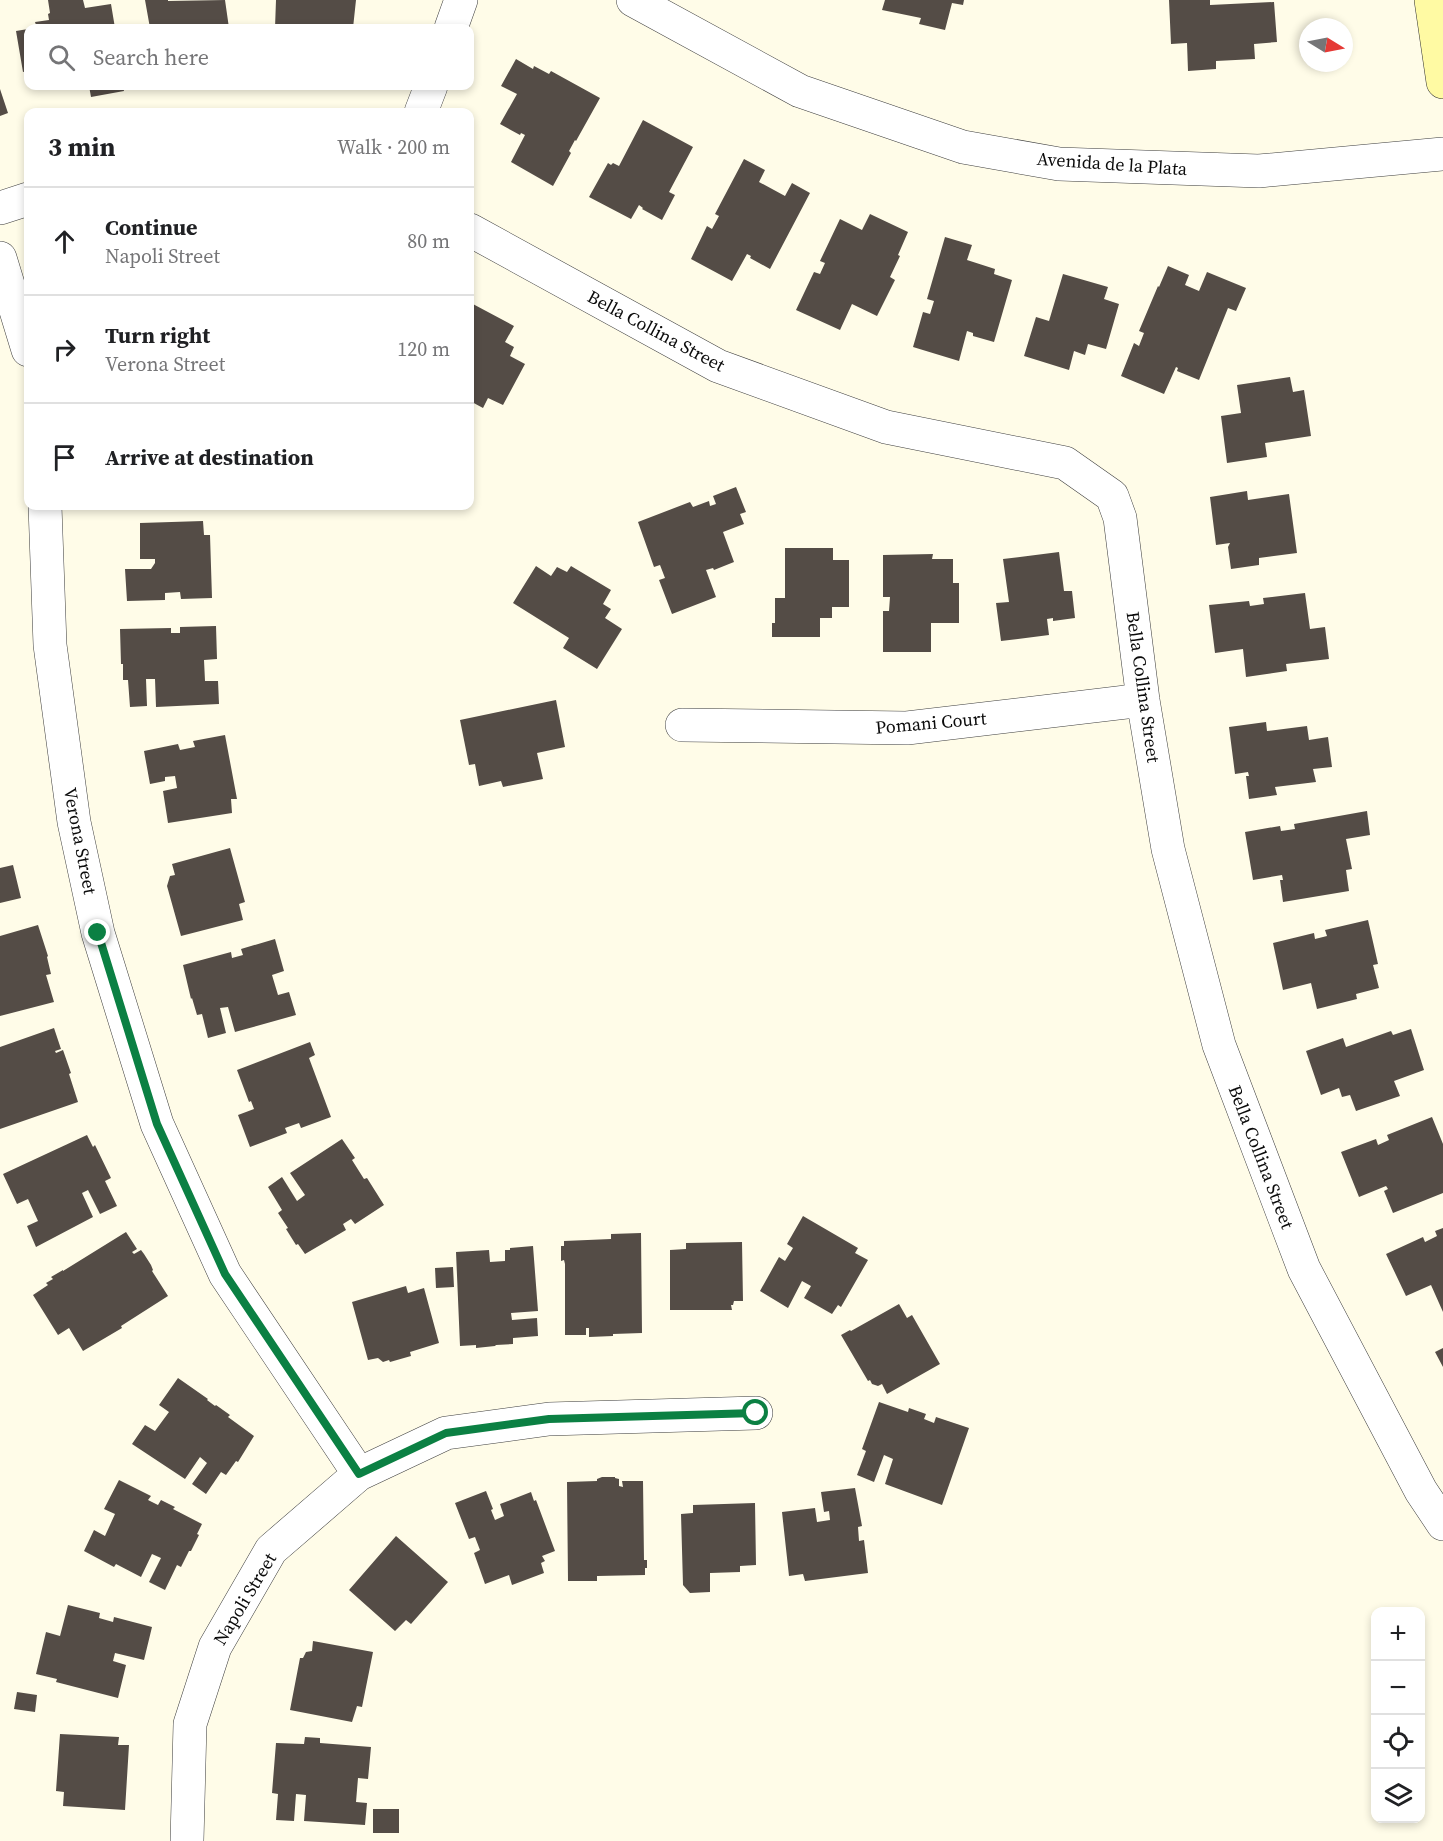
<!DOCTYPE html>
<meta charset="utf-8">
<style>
body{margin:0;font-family:"Source Serif 4",serif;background:#f2f2f2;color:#202124}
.controls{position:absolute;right:18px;bottom:18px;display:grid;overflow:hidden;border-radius:12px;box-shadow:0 3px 9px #0003}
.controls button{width:54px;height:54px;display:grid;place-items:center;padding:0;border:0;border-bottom:2px solid #e0e0e0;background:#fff;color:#202124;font:30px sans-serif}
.compass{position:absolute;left:1299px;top:18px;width:54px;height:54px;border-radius:50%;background:#fff;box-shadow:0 3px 9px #0003;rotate:100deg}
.stop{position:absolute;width:18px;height:18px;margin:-14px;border:4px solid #0b8043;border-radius:50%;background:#fff}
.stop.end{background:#0b8043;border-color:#fff;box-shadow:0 2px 6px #0008}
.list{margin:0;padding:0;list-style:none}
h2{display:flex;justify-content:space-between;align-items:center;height:78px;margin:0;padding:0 24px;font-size:26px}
h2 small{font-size:20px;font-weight:400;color:#757577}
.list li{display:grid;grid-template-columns:39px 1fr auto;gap:18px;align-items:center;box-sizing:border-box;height:108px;padding:0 24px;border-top:2px solid #e0e0e0}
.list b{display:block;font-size:22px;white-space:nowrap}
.list p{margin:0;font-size:20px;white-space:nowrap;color:#757577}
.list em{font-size:20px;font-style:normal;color:#757577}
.icon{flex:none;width:33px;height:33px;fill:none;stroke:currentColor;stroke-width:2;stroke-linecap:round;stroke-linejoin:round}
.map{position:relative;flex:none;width:1443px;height:1841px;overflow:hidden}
.search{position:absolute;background:#fff;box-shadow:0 3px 9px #0003;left:24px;top:24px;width:450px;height:66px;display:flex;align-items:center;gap:15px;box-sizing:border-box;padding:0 21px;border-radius:12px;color:#757577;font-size:22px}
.panel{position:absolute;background:#fff;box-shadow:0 3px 9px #0003;left:24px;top:108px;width:450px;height:402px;border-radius:12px}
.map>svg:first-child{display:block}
</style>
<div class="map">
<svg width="1443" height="1841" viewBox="0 0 1443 1841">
<rect width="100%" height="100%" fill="#fffce8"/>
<path fill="#544c46" d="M48 0H83L85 8 111 4 115 28H37L35 22 49 20 48 14 50 13Z
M145 0H168V1L225 0 229 28H150Z
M276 0H356L353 28H275Z
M885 0H964L963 5 952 3 945 30 919 24 921 18 882 10Z
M1169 0H1210V5L1274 2 1277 42 1254 44 1255 59 1216 61V69L1188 71 1187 43 1171 44Z
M28 29V71L23 72 16 31Z
M516 59 533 69 534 66 549 74 551 71 600 98 576 141 575 140 569 151 571 153 553 186 511 162 525 135 521 133 520 135 500 124 517 94 501 86Z
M89 86H123L124 91 91 97Z
M307 86H326V88L307 87Z
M0 89 8 113 0 116Z
M643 120 693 147 669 192 675 195 662 220 642 209 643 208 639 205 631 219 589 197 608 163 611 165 613 163 619 166Z
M744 159 765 170 759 182 785 196 792 183 810 193 770 269 750 258 751 256 747 254 732 281 691 259 707 226 712 229 719 216 715 214Z
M870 214 908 232 898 255 900 256 890 277 895 280 877 316 852 304 840 330 796 310 814 272 820 274 825 263 820 261 840 219 862 230Z
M945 237 972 245 967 260 995 269 994 274 1012 280 994 342 973 336V333L967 331 959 361 913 347 923 312 930 314 934 301 927 299Z
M1168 266 1189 275 1185 285 1199 291 1207 272 1246 288 1236 311 1228 308 1199 380 1177 371 1178 368 1176 367 1164 394 1121 376 1134 343 1139 346 1144 333 1139 331 1158 286 1159 287Z
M1063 274 1108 287 1104 299 1119 304 1106 349 1088 344 1085 355 1074 351 1069 370 1024 356 1036 317 1049 321Z
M471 303 514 326 505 342 514 347 510 356 525 364 503 405 488 398 483 408 470 401V306Z
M1290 377 1293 392 1304 390 1311 436 1265 443 1267 457 1227 463 1221 416 1241 413 1237 385Z
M736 487 746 512 740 514 744 524 723 532 734 562 714 570 713 568 706 570 716 597 672 614 659 580 665 578 660 565 654 567 638 522 690 502 693 507 709 501 710 506 716 504 713 496Z
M1247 491 1248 500 1289 494 1297 553 1259 558V565L1231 569 1228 547 1230 543 1216 545 1210 497Z
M203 521 204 535H210L212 598 181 599 180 592 165 593V600L127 601 125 569H151L155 563V559H140V523Z
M785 548H833V560H849V607H832V618H820V637H772V623H775V598H785Z
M1059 552 1064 591H1072L1075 618 1053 621V618L1047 619 1049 635 1001 641 996 603 1009 602 1003 559Z
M933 554 932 559H953V583H959V623H931V652H883V611H889L890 597H883V555Z
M536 566 551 576 557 567 567 572 571 566 611 590 603 604 611 609 605 618 622 629 597 669 563 648 569 638 513 603Z
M1305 593 1310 629 1325 627 1329 659 1286 664 1287 671 1246 677 1243 649 1215 653 1209 605 1249 601 1250 606 1264 604 1263 598Z
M216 626 217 659 204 660 205 681H218L219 704 156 707 155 679H146L147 706 130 707 128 680H123V664H121L120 629 171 628V633H180V627Z
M556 700 565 747 537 753 543 779 503 787 501 781 479 786 475 764 469 765 460 720Z
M1266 722 1267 731 1307 726 1309 740 1328 737 1332 767 1313 769 1316 782 1275 787 1277 795 1249 799 1246 776H1249L1248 772 1235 774 1229 727Z
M225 735 237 799H231L232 813 168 823 163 791 177 788 175 776 165 777V781L150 784 144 751 178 744 180 750 195 747 193 741Z
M1367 811 1370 835 1346 839 1352 869 1346 870 1349 891 1283 902 1280 880H1283L1282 875 1253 880 1245 832 1280 826 1281 831 1295 829 1294 824Z
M230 848 245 902 239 904 243 920 181 936 167 886 170 876 175 875 172 864Z
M13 865 21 898 0 903V868Z
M1368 920 1378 964 1373 965 1379 988 1356 994 1357 999 1317 1009 1311 983 1283 990 1273 943 1314 933 1315 939 1327 936 1325 930Z
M38 925 48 956 47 957 51 974 46 975 54 1002 0 1016V936Z
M275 939 284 971 272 975 278 995 289 992 296 1015 235 1032 228 1007 220 1008 226 1033 208 1038 202 1014 197 1015 192 998 191 999 183 965 231 952 232 958 243 955 241 949Z
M54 1028 61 1049 55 1051 56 1053 63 1050 71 1073 69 1074 78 1102 0 1129V1047Z
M1411 1029 1424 1070 1394 1081 1400 1096 1356 1111 1350 1095 1342 1097 1339 1088 1321 1095 1306 1051 1343 1038 1346 1047 1391 1031 1393 1035Z
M310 1042 315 1055 309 1058 331 1117 301 1128 299 1123 285 1128 287 1133 250 1147 238 1115 254 1109 251 1101 249 1102 237 1070Z
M1432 1117 1443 1144V1193L1393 1213 1384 1191 1388 1189 1386 1186 1359 1197 1341 1152 1376 1139 1378 1145 1389 1140 1387 1135Z
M87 1135 93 1147 95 1145 111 1178 105 1181 117 1206 100 1214 88 1190 82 1193 93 1217 36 1247 27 1226 38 1221 28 1199 17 1204 3 1174Z
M342 1139 355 1158 352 1160 364 1179 367 1178 384 1205 355 1224 351 1219 343 1224 346 1230 305 1254 298 1244 296 1245 286 1229 288 1228 278 1213 282 1210 268 1187 282 1177 297 1201 305 1195 290 1173Z
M803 1216 858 1248 855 1253 868 1260 841 1307 838 1305 832 1314 804 1298 811 1286 802 1281 788 1308 760 1291 779 1257 785 1261 793 1248 787 1244Z
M1443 1228V1312L1431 1285 1406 1296 1386 1254 1423 1237 1425 1242 1437 1236 1435 1231Z
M126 1232 137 1249 132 1252 134 1254 141 1250 144 1254 151 1265 153 1270 152 1271 168 1296 121 1326 122 1328 83 1351 69 1328 58 1335 33 1295 48 1285 46 1283 53 1279 51 1277 63 1270V1271Z
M641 1233 642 1333 613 1334V1336L589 1337V1328H586V1335H565V1264L564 1260 561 1261V1246H564V1241L611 1239V1234Z
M742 1242 743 1301H734L733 1305H731L732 1310H670V1250L686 1249V1243Z
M533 1246 538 1311 511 1313 512 1320 537 1318 538 1336 513 1338V1344L496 1345 495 1346 476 1348V1345L460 1346 456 1252 489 1250 490 1262 505 1261V1250H510V1248Z
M453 1267 454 1287 436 1288 435 1268Z
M406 1286 408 1293 424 1288 439 1343 410 1352 411 1356 390 1362 389 1360 383 1362 378 1358 368 1360 352 1302Z
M899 1304 907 1318 912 1315 940 1364 887 1394 882 1384 878 1386 872 1384 870 1380 868 1381 841 1335 850 1330 851 1331Z
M1443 1348V1367L1435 1352Z
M178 1378 208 1399 207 1400 215 1406 216 1405 230 1415 228 1417 254 1436 238 1462 236 1461 226 1475 221 1472 206 1494 192 1484 207 1463 200 1457 185 1479 132 1444 145 1425 155 1431 169 1412 159 1405Z
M879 1402 908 1412 909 1408 926 1414 924 1419 934 1423 936 1417 969 1428 942 1505 885 1484 893 1459 884 1455 874 1482 857 1475 866 1451 862 1449Z
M602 1477H615V1478L619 1479V1486L623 1487 622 1481H643L644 1560H647V1568H645V1575L597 1576V1581H568L567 1482 597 1481V1479Z
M119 1480 151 1496 148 1500 158 1505 161 1500 175 1507 173 1509 202 1524 197 1534 199 1535 191 1551H189L181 1567 177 1565 165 1590 149 1582 161 1558 152 1554 141 1577 116 1564 114 1567 84 1551 94 1530 105 1536 115 1514 104 1509Z
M855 1488 862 1526 858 1527 859 1541 864 1540 868 1573 805 1581 803 1574 789 1576 782 1512 815 1508 817 1522 830 1520 829 1511 824 1512 821 1492Z
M486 1491 493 1509 491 1510 495 1520 504 1516 500 1504 531 1492 534 1501 536 1500 555 1551 542 1556 545 1561 541 1563 544 1573 512 1585 509 1575 485 1584 474 1553 480 1550 475 1537 469 1539 455 1503Z
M755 1503 756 1565 740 1566V1572L710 1573V1592L690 1593 683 1585 681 1514 693 1513V1505Z
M396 1536 448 1582 411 1624 406 1620 395 1631 349 1590Z
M68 1605 100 1613 99 1618 113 1622 114 1617 152 1627 144 1660 115 1653 113 1661 126 1665 118 1698 56 1682 57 1679 36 1674 46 1632 60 1636Z
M313 1641 373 1652 362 1707 357 1706 352 1722 290 1710 300 1658H303L306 1652 312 1651Z
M17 1692 37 1695 35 1712 14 1709Z
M60 1734 119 1737 118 1745H129L125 1810 63 1806 64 1792 56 1791Z
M305 1737 320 1738V1743L371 1747 368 1779 358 1778 356 1802 367 1803 365 1825 304 1821 306 1795 296 1794 294 1821 276 1820 278 1794 272 1793 276 1743 304 1744Z
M373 1809H399V1833H373Z"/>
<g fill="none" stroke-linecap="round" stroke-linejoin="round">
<defs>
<path id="minor" d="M451 28 461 0
M421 112 431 86
M0 208 28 199
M470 230 718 366 886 427 1065 463 1112 496 1120 518 1143 700 1168 849 1219 1045 1304 1269 1421 1491 1443 1524
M0 258 28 350
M45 506 50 645 74 822 98 933 157 1124 225 1274 359 1474
M682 725 907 728 1143 700
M187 1841 190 1724 215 1647 271 1550 359 1474 446 1433 549 1419 756 1413"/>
<path id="tertiary" d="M633 0 800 91 963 147 1059 164 1259 171 1443 154"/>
<path id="secondary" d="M1431 0 1443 82"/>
</defs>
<use href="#minor" stroke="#3e3e3e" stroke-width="34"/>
<use href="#tertiary" stroke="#3e3e3e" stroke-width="34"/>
<use href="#secondary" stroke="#2d2d2d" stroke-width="34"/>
<use href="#minor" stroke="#fff" stroke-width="33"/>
<use href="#tertiary" stroke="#fff" stroke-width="33"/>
<use href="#secondary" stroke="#fffaa3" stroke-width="33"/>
</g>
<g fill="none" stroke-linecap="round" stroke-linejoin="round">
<path stroke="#0b8043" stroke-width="8" d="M98 933 157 1124 225 1274 359 1474 446 1433 549 1419 756 1413"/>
</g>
<g text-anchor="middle" stroke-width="6" stroke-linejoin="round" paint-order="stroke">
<g font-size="18" fill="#0b0b0b" stroke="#fff">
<text transform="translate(1112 164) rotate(4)" y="6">Avenida de la Plata</text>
<text transform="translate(656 331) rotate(28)" y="6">Bella Collina Street</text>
<text transform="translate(1143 687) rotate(82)" y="6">Bella Collina Street</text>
<text transform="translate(931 723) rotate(-5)" y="6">Pomani Court</text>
<text transform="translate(80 841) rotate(79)" y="6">Verona Street</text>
<text transform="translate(1261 1157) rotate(69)" y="6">Bella Collina Street</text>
<text transform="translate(245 1599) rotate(-59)" y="6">Napoli Street</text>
</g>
</g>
</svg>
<div class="controls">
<button>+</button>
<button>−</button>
<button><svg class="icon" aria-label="locate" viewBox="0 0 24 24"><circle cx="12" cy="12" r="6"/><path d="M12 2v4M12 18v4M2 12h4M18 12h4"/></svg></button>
<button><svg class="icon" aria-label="layers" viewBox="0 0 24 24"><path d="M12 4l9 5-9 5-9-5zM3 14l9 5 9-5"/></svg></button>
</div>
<svg class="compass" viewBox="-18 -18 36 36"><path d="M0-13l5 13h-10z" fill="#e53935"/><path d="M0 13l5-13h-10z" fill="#757577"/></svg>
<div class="stop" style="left:756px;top:1413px"></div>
<div class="stop end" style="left:98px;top:933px"></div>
<div class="search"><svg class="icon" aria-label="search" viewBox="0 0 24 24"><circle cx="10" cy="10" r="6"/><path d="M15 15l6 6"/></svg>Search here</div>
<section class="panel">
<h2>3 min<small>Walk · 200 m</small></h2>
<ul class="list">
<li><svg class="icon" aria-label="ahead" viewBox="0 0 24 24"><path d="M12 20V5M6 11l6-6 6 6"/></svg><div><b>Continue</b><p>Napoli Street</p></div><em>80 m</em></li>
<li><svg class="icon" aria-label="right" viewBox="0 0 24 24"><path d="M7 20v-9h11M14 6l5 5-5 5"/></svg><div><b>Turn right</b><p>Verona Street</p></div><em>120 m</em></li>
<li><svg class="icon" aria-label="arrive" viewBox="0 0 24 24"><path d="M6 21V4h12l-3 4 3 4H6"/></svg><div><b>Arrive at destination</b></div></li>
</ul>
</section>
</div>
